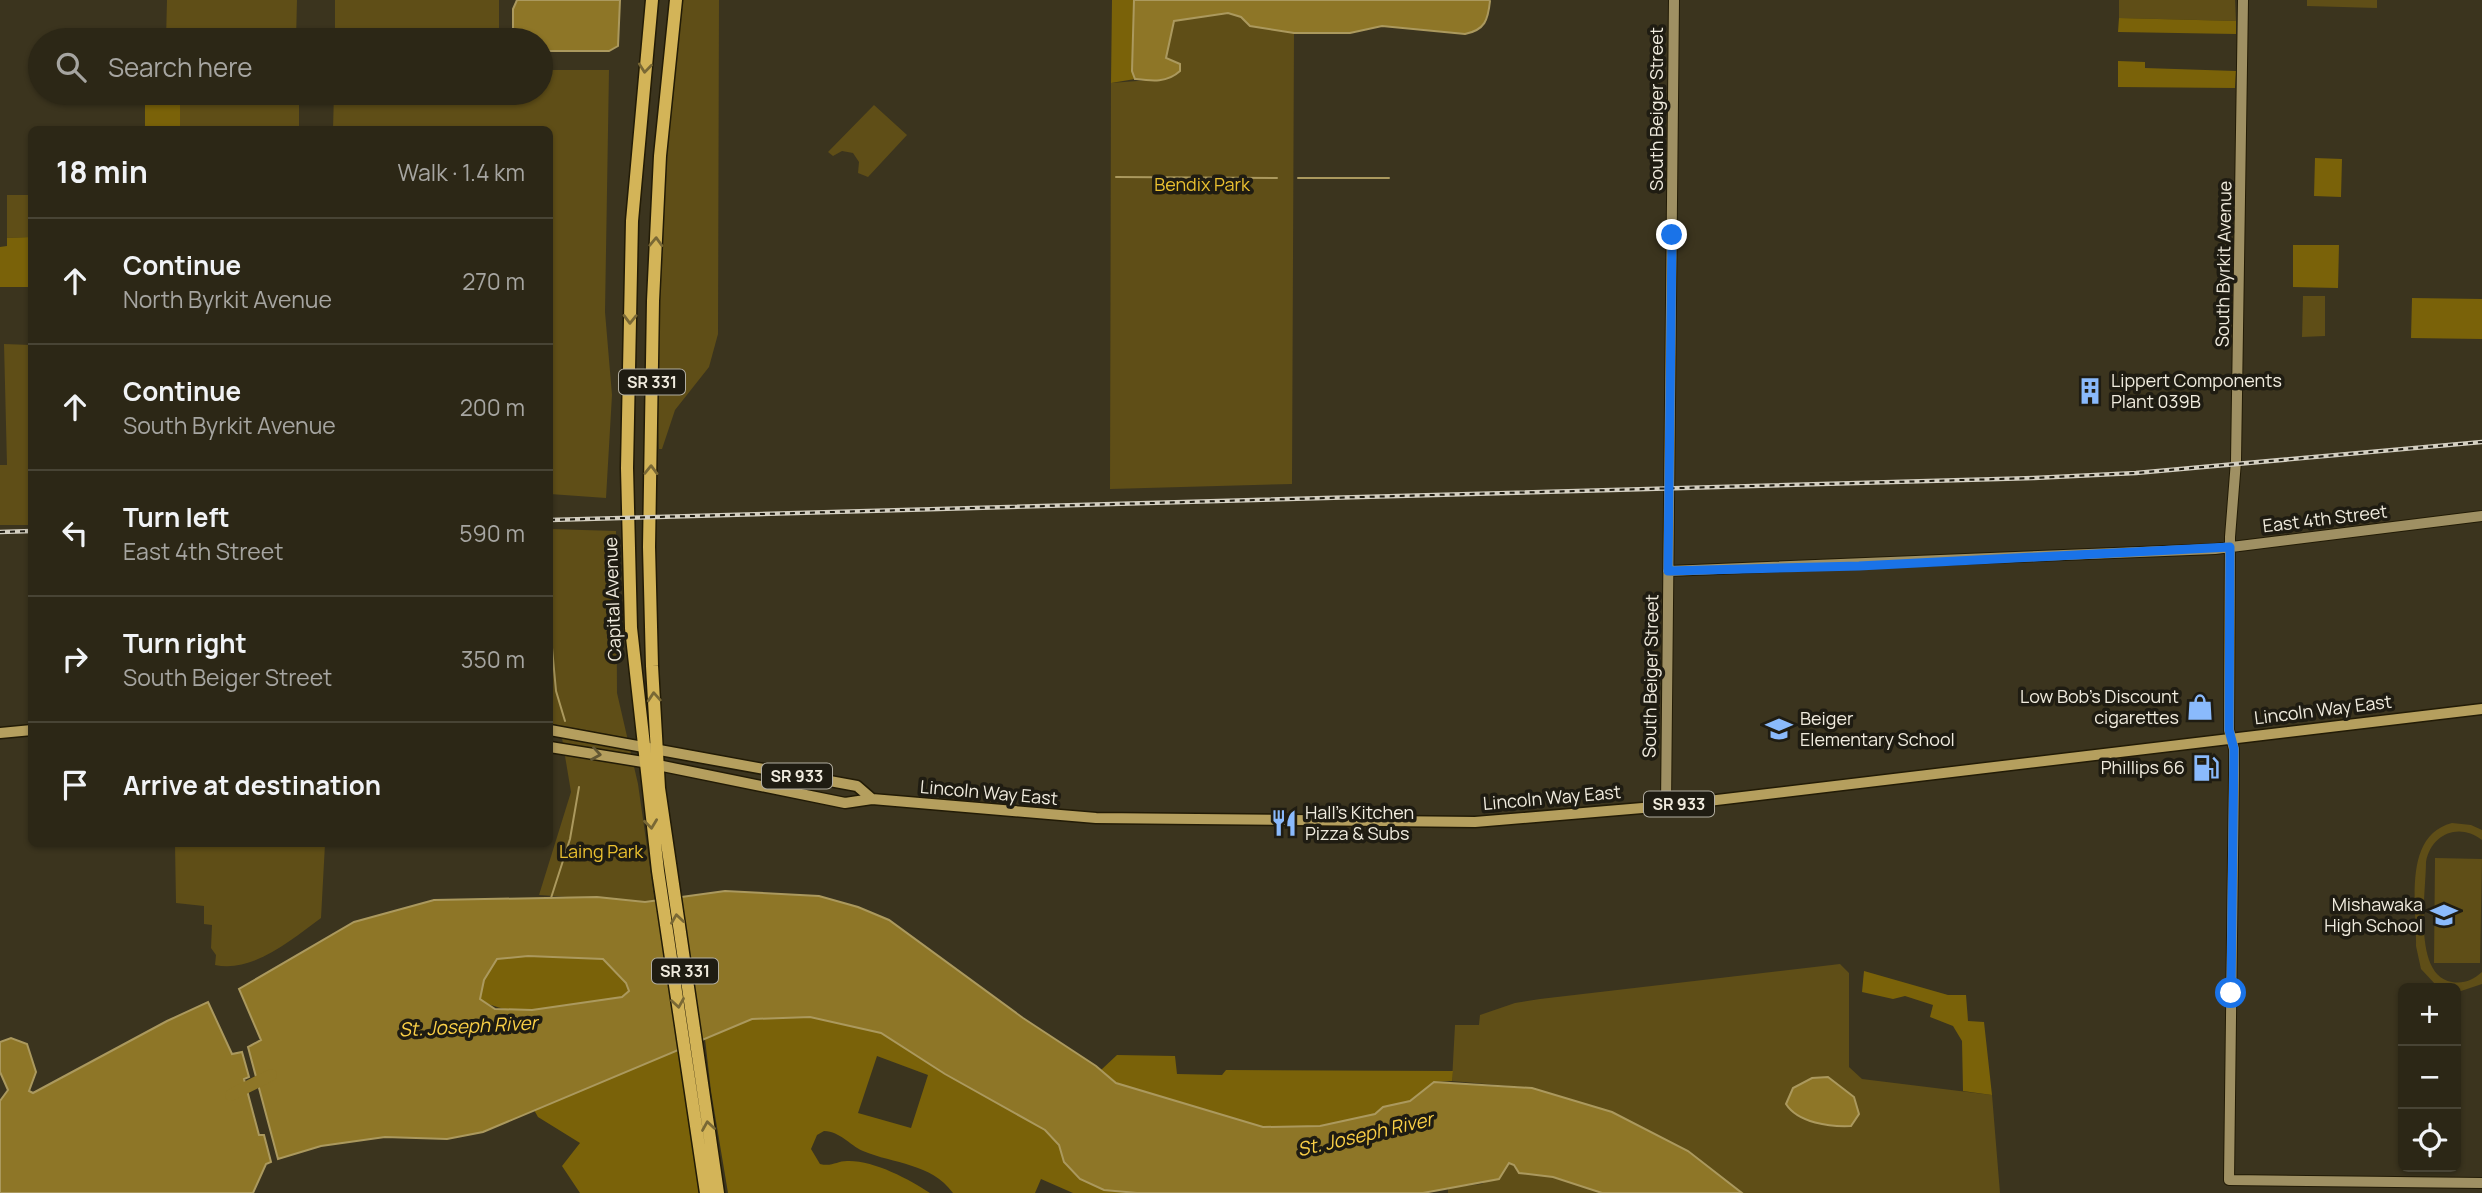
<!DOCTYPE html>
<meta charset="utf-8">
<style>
body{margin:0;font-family:Manrope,sans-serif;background:#342f1f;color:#f1f3f6}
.controls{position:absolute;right:21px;bottom:21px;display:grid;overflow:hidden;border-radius:10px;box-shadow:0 2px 5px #0004}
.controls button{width:63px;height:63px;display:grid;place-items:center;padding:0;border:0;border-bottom:2px solid #484435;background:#2c2716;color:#f1f3f6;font:35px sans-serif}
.stop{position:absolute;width:21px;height:21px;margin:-16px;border:5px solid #1a73e8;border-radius:50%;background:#fff}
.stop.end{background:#1a73e8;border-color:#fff;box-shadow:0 2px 7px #0008}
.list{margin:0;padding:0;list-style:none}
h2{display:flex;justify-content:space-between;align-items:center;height:91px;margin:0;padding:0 28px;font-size:30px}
h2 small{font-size:23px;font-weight:400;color:#a6a5a1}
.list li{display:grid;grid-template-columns:46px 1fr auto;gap:21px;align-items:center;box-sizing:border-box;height:126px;padding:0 28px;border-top:2px solid #484435}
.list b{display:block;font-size:26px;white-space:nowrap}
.list p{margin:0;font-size:23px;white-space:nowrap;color:#a6a5a1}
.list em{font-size:23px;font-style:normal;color:#a6a5a1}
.icon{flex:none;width:38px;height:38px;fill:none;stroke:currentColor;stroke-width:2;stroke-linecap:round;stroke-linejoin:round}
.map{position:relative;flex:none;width:2482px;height:1193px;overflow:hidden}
.search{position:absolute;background:#2c2716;box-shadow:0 2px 5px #0004;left:28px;top:28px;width:525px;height:77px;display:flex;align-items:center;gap:18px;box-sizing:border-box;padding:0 24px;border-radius:38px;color:#a6a5a1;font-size:26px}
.panel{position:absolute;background:#2c2716;box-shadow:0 2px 5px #0004;left:28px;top:126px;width:525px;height:721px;border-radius:10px}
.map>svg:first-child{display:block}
</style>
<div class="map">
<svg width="2482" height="1193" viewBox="0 0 2482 1193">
<rect width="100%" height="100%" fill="#3b341e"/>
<path fill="#5f4e17" d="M167 0H297L296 40H166Z
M335 0H499V40H335Z
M682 0H719L718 334 709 367 675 410 662 449H659C652 299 665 149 682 0Z
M2119 0H2235L2236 21 2119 18Z
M2307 0H2377V8L2307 6Z
M1228 13 1241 17 1250 26 1294 33 1292 484 1110 489 1111 83 1150 80 1177 62 1166 58 1173 21Z
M541 70H609L605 312 612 395 606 498 550 494V130L333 129 334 93H541Z
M180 93H299V129H180Z
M874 105 907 135 868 177 858 173 859 162 853 153 842 151 833 156 828 152Z
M7 195H31V237L7 238Z
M2303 296H2325V336L2302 337Z
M4 344 31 345V525H0V465H7Z
M550 529 616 531 617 693 638 784 655 903 539 895 571 792 560 726 550 723Z
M2452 823 2471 825 2482 830V840C2459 822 2431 834 2426 862 2426 893 2412 975 2452 982 2464 984 2473 980 2482 972V984L2461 991 2436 985 2421 969 2416 946C2417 907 2402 836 2452 823Z
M175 844H325L321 918C292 939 254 973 215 965L216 955 211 948 212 925 204 924V906L176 903Z
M2435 858 2482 859 2480 963H2434Z
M1840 964 1849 973V1067L1862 1079 1992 1095 2000 1193H1742L1729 1182 1532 1088 1452 1081 1455 1025H1479L1480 1015 1515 1003 1540 999Z
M1508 1163 1514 1165 1519 1173 1553 1177 1602 1193H1448V1188L1482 1184Z"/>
<path fill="#7a6209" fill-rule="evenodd" d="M1112 0H1134L1132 71 1135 79 1111 83Z
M2119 18 2236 21V34L2118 32Z
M2118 61 2145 62V68L2236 71 2235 88 2118 87Z
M145 93H180V129H145Z
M2315 158 2342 159 2341 197 2314 196Z
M31 237V287H0V247L7 246V238Z
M2293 245H2339L2338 288 2293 287Z
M2412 298 2482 299V339L2411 338Z
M528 956 603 959 626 983 629 991 622 997C579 1003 517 1024 480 999L484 980 497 959Z
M1864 971 1948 995H1966L1968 1021 1984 1022 1992 1095 1963 1091 1962 1041 1953 1026 1930 1017 1933 1005 1905 996 1893 999 1862 992Z
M810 1017 881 1033 945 1074 1045 1130 1059 1145 1064 1162 1104 1190 1137 1193H1073L1041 1179 1035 1193H953C931 1163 894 1164 863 1151 848 1144 841 1132 824 1131L817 1135 811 1149 820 1164C832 1167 837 1161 847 1161 873 1160 909 1179 930 1193H728L711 1091 705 1039 752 1019ZM877 1056 928 1075 911 1128 858 1113Z
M678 1049 699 1193H580L562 1166 580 1143 538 1117 534 1110Z
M1117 1055 1175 1056 1177 1074 1222 1075 1226 1070 1453 1071 1452 1081 1434 1082 1410 1101 1383 1107 1376 1114 1320 1126 1289 1128 1263 1127 1116 1083 1101 1070Z"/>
<path fill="#8e7627" stroke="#ab995e" stroke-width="2" fill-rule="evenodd" d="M517 0H620L618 46 609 51H541V40H513V9Z
M1134 0H1489L1490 1C1488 20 1485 30 1465 34L1382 26 1350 33H1294L1250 26 1241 17 1228 13 1174 21 1166 58 1180 64V71C1167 83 1152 81 1135 79L1132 71Z
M725 891 819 896 858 907 889 920 1023 1018 1096 1066 1116 1083 1263 1127 1320 1126 1375 1114 1383 1107 1410 1101 1434 1082 1532 1088 1612 1112 1688 1151 1742 1193H1602L1553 1177 1519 1173 1514 1165 1509 1163 1499 1179 1423 1193H1137L1104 1190 1080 1179 1064 1162 1059 1145 1045 1130 945 1074 881 1033 810 1017 752 1019 483 1132 447 1139 385 1137 321 1146 278 1159 248 1047 261 1040 239 989 354 922 434 900 597 897 645 902ZM528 956 603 959 626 983 629 991 622 997 532 1010 495 1009 480 999 484 980 497 959Z
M208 1002 232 1054 242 1052 249 1077 244 1079 259 1135H264L271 1162 266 1164 253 1193H0V1101L8 1090 0 1072V1042L11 1038 27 1044 36 1072 29 1091 33 1093 167 1021Z
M1828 1077 1854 1097 1859 1114 1851 1126C1830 1127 1798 1123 1786 1104L1793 1088 1812 1078Z"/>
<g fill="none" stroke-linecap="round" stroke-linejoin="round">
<path stroke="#ab995e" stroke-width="2" d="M1116 177 1277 178
M1298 178H1389
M550 626 556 691 565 721
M551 898 570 839 579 787"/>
<path stroke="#8e7627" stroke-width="12" d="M231 1095 271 1075"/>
<defs>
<path id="secondary" d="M2243 0 2236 461 2230 537 2229 730 2234 749V774L2229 1180 2482 1183
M1668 571 2215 549 2482 516
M1666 806 1674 0"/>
<path id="primary" d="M550 730 857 786 872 799
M0 733 32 730
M550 747 643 762 845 803 872 799 1096 818 1475 822 1666 806 2482 709"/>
<path id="highway" d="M652 0 632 221 627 468 631 628 658 871 706 1193
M676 0 660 156 653 301 649 547 652 666 659 788 718 1193"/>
</defs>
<use href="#secondary" stroke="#221b06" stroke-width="12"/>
<use href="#primary" stroke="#221b06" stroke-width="13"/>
<use href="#highway" stroke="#221b06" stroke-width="15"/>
<use href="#secondary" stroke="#9f9063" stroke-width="10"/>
<use href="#primary" stroke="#b59f5e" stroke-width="10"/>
<use href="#highway" stroke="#d3b458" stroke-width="12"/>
<defs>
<path id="rail" d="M550 520 2034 478 2136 473 2482 442
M0 532 32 531"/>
</defs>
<use href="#rail" stroke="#d4cfc1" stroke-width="4.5"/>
<use href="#rail" stroke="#1f1c12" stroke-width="2" stroke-dasharray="5" stroke-linecap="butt"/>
</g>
<defs><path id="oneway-chevron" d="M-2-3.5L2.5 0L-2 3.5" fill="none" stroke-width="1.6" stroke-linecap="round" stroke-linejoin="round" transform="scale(1.75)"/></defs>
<g stroke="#796835">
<use href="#oneway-chevron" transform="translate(645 68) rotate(96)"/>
<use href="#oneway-chevron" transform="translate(656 242) rotate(-88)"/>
<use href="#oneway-chevron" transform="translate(630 319) rotate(91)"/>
<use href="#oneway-chevron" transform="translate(651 470) rotate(-89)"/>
<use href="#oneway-chevron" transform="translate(654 697) rotate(-94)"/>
<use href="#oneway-chevron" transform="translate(651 824) rotate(83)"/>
<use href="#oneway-chevron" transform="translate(677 919) rotate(-98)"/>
<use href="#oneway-chevron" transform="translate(678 1003) rotate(81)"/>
<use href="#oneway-chevron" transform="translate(708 1126) rotate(-99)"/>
</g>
<use stroke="#625734" href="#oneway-chevron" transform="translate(596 754) rotate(9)"/>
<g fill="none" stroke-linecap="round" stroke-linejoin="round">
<path stroke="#1a73e8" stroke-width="9" d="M1672 235 1668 571 1859 566 2230 547 2229 730 2234 749 2231 993"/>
</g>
<defs>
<symbol id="building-bare" viewBox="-9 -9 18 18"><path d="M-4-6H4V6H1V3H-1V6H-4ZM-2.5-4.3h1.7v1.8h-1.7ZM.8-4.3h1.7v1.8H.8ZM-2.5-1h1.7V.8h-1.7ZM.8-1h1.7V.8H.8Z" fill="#8abafc" stroke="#1f1c12" stroke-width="2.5" paint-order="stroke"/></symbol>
<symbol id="shop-bare" viewBox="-9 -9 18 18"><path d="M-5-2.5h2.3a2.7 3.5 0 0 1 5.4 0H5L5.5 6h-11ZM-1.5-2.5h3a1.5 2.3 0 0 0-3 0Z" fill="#8abafc" stroke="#1f1c12" stroke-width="2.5" paint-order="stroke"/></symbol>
<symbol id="school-bare" viewBox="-9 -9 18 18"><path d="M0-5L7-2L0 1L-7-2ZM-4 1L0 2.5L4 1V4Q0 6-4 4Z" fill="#8abafc" stroke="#1f1c12" stroke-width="2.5" paint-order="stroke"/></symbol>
<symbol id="fuel-bare" viewBox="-9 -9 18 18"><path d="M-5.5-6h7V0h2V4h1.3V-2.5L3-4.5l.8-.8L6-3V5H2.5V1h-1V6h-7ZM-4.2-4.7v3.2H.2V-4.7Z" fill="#8abafc" stroke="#1f1c12" stroke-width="2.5" paint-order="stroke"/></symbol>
<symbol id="restaurant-bare" viewBox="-9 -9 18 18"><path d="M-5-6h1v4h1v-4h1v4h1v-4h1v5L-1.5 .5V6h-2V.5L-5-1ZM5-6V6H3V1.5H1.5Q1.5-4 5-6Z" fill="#8abafc" stroke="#1f1c12" stroke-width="2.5" paint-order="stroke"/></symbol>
</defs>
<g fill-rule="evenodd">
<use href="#building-bare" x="2071" y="372" width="38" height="38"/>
<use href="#shop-bare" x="2181" y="688" width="38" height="38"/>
<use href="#school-bare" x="1760" y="710" width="38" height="38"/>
<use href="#fuel-bare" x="2187" y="749" width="38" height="38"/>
<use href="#restaurant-bare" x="1265" y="804" width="38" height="38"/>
<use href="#school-bare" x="2425" y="896" width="38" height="38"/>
</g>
<g text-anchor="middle" stroke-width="7" stroke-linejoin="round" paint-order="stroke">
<g fill="#1f1c12" stroke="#b1ada1" stroke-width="2">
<rect x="619" y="369.5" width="66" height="25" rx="5"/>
<rect x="762" y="763.5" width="70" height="25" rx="5"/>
<rect x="1644" y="791.5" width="70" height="25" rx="5"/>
<rect x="652" y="958.5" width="66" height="25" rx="5"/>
</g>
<g font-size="16" font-weight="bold" fill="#f0ebde">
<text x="652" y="388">SR 331</text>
<text x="797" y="782">SR 933</text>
<text x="1679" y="810">SR 933</text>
<text x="685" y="977">SR 331</text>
</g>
<g font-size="18" fill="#f0ebde" stroke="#1f1c12">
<text transform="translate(1657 109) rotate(-90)" y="6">South Beiger Street</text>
<text transform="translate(2224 264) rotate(-89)" y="6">South Byrkit Avenue</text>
<text transform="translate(2325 519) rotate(-7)" y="6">East 4th Street</text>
<text transform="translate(613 599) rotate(-92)" y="6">Capital Avenue</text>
<text transform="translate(1651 676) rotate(-89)" y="6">South Beiger Street</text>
<text transform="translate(2323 710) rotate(-7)" y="6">Lincoln Way East</text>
<text transform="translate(989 793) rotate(5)" y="6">Lincoln Way East</text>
<text transform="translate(1552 798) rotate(-5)" y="6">Lincoln Way East</text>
</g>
<g font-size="18" fill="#eac030" stroke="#1f1c12">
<text x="1202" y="191">Bendix Park</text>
<text x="601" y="858">Laing Park</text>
</g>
<g font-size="18" fill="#f0ebde" stroke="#1f1c12" text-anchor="start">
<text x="2111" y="387">Lippert Components<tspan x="2111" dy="21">Plant 039B</tspan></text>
<text x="2179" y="703" text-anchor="end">Low Bob's Discount<tspan x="2179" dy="21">cigarettes</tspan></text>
<text x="1800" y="725">Beiger<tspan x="1800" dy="21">Elementary School</tspan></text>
<text x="2185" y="774" text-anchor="end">Phillips 66</text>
<text x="1305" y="819">Hall's Kitchen<tspan x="1305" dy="21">Pizza &amp; Subs</tspan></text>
<text x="2423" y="911" text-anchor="end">Mishawaka<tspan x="2423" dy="21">High School</tspan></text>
</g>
<g font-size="19" font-style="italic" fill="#fbd047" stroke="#1f1c12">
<text transform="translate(468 1026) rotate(-3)" y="7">St. Joseph River</text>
<text transform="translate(1365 1134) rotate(-13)" y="7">St. Joseph River</text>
</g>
</g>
</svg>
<div class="controls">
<button>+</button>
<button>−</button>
<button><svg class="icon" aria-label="locate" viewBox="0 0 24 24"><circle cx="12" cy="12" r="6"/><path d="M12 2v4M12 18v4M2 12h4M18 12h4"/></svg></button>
</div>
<div class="stop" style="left:2231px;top:993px"></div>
<div class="stop end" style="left:1672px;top:235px"></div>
<div class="search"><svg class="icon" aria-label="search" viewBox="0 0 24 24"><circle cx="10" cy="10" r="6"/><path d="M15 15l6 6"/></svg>Search here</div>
<section class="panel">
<h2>18 min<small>Walk · 1.4 km</small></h2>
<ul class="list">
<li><svg class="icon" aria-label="ahead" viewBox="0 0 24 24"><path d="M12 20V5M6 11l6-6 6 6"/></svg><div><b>Continue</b><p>North Byrkit Avenue</p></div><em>270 m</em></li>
<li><svg class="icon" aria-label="ahead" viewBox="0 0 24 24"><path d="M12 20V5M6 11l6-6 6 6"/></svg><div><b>Continue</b><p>South Byrkit Avenue</p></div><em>200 m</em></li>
<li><svg class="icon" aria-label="left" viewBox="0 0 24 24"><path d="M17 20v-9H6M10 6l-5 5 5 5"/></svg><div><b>Turn left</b><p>East 4th Street</p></div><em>590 m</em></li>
<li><svg class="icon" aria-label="right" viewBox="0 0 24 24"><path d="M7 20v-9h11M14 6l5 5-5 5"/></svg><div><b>Turn right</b><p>South Beiger Street</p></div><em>350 m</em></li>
<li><svg class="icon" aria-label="arrive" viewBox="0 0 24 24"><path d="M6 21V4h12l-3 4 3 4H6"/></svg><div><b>Arrive at destination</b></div></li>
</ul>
</section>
</div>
